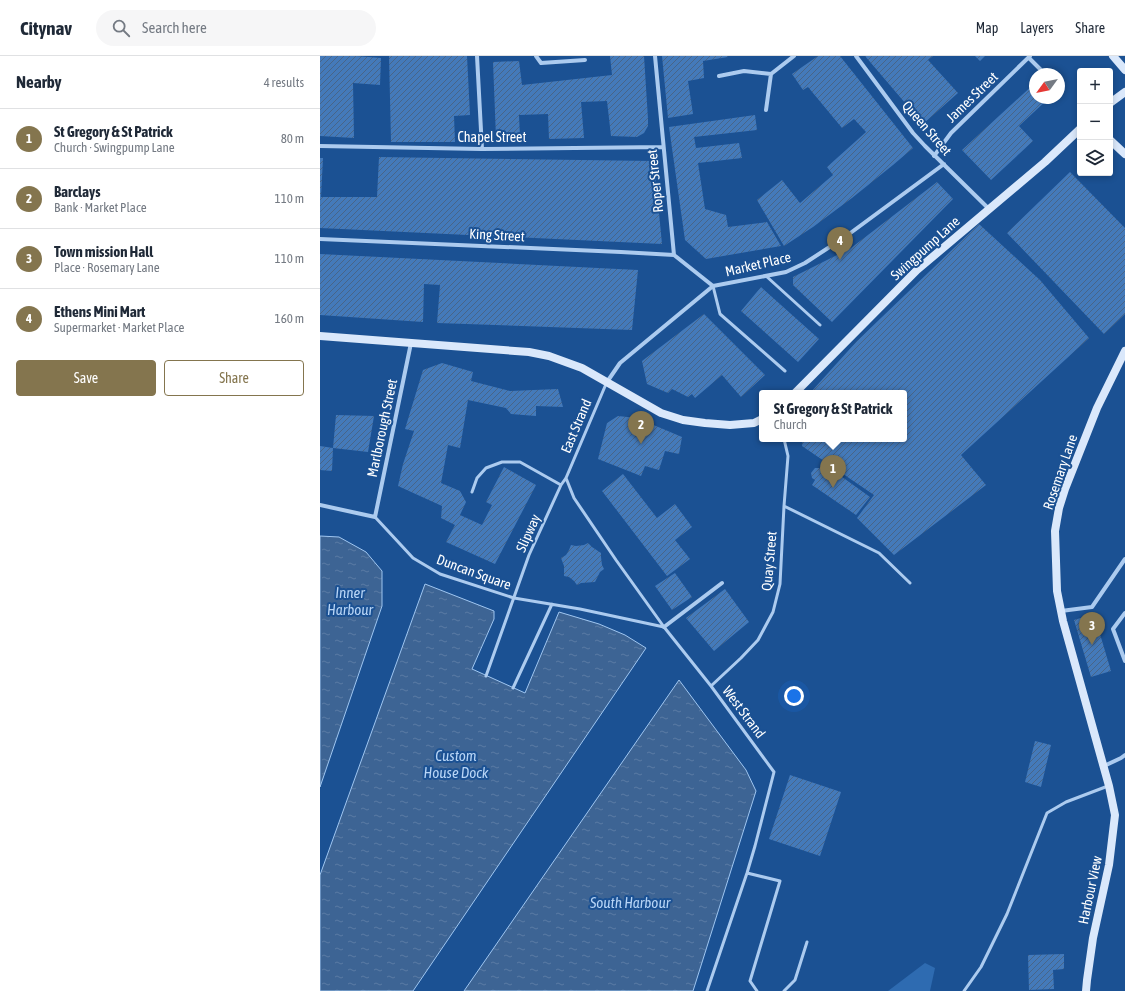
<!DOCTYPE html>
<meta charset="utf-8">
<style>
body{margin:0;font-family:"Asap Condensed",sans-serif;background:#f6f6f7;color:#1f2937}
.controls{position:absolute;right:12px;top:12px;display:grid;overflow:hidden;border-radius:4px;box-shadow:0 2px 6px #0003}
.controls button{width:36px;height:36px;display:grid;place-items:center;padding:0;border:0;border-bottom:1px solid #e0e1e3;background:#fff;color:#1f2937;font:20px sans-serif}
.compass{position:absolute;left:709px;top:12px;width:36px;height:36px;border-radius:50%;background:#fff;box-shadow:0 2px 6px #0003;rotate:237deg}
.you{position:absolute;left:474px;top:640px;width:14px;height:14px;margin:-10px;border:3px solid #fff;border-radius:50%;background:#1a73e8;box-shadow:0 0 0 6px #1a73e833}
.badge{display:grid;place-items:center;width:26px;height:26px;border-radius:50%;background:#84754e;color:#fff;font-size:13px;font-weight:700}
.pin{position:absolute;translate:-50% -33px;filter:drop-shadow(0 1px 2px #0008)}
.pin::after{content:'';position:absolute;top:21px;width:14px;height:12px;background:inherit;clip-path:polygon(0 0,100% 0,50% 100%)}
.popup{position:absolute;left:439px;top:334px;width:148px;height:52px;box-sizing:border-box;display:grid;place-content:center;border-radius:4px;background:#fff;filter:drop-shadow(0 1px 3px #0005);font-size:13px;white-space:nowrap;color:#747a83}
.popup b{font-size:15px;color:#1f2937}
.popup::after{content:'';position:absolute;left:50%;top:100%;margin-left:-8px;border:8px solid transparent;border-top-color:#fff}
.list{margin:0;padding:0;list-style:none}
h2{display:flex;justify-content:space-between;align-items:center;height:52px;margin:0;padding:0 16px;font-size:17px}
h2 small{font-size:13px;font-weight:400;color:#747a83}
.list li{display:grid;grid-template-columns:26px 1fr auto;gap:12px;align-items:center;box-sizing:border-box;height:60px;padding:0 16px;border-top:1px solid #e0e1e3}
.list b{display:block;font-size:15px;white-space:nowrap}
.list p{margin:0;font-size:13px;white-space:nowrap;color:#747a83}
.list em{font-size:13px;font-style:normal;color:#747a83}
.actions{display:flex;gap:8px;padding:12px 16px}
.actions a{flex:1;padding:9px 0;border:1px solid #84754e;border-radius:4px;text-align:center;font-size:14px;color:#84754e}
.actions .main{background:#84754e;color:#fff}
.icon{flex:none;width:22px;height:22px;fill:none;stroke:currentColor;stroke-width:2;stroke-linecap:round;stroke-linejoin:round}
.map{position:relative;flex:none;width:805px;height:935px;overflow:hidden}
header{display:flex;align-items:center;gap:24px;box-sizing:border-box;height:56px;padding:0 20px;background:#fff;border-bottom:1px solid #e0e1e3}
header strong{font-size:19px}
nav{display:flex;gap:22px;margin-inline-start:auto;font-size:14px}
.search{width:280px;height:36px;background:#f6f6f7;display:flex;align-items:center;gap:10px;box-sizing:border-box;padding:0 14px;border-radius:22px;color:#747a83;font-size:15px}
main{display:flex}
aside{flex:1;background:#fff}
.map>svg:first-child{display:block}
</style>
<header>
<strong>Citynav</strong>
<div class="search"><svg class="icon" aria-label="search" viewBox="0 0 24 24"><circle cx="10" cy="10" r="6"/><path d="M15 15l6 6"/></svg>Search here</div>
<nav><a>Map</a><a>Layers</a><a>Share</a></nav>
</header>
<main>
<aside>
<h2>Nearby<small>4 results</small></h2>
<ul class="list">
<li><span class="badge">1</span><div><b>St Gregory &amp; St Patrick</b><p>Church · Swingpump Lane</p></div><em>80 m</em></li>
<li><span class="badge">2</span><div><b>Barclays</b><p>Bank · Market Place</p></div><em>110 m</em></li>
<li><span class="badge">3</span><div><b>Town mission Hall</b><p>Place · Rosemary Lane</p></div><em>110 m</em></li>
<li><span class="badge">4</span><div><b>Ethens Mini Mart</b><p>Supermarket · Market Place</p></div><em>160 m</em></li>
</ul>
<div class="actions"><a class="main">Save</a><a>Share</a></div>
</aside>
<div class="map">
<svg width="805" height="935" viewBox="0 0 805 935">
<defs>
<pattern id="water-ripples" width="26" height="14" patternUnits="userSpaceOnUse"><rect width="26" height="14" fill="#3d6494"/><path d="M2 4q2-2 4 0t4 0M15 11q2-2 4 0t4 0" fill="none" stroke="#5a7ba4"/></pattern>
<pattern id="building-hatch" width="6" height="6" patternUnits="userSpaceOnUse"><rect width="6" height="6" fill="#447aba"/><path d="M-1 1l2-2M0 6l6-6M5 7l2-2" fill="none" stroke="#486588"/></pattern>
</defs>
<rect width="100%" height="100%" fill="#1b5193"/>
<path fill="#2e6bb1" d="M605 907 615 912 610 935H568Z"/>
<path fill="url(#water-ripples)" stroke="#9fc6f1" d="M0 480 19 481 46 496 62 515V550L0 731Z
M105 528 174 555V563L152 613 205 637 239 556 279 568 305 579 326 592 93 935H0V819Z
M359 624 426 714 436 735 373 935H144Z"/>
<path fill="url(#building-hatch)" d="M0 0H36L61 2 60 29 33 27 34 82 0 80Z
M69 0H147L150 59 134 60 135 86H71Z
M290 0H324L328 63V70L324 77 317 81 291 80 287 45 261 46 264 82 229 83 228 58 199 59 200 81 176 82 173 6 199 5 202 29 292 19Z
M342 0H407L408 1 383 5 384 22 368 25 373 58 348 62Z
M498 0H520L593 92 573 109 532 142 493 171 464 190 437 144 462 124 480 147 513 119 507 111 546 76 534 63 522 72 488 31 483 34 472 18Z
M545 0H613L608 4 638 37 603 68Z
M655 0H665L660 5Z
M715 27V42H729L699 70 713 85 671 124 642 94Z
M435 59 437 74 374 81 376 92 419 87 422 102 378 107 385 153 406 159 408 171 447 166 461 190 386 203 365 184 349 71Z
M59 101 334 105 342 188 0 172V141H57Z
M0 102H3L1 141H0Z
M750 116 805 172V258L784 278 687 177Z
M617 126 633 143 512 266 473 229V221L531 192Z
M659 168 720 224 769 282 641 399 666 429 574 499 537 462 554 439 482 390 483 383H584V337H490L537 285Z
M0 198 318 214 312 274 117 267 120 229 104 228 103 266 0 259Z
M441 231 499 283 478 306 421 255Z
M384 258 445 319 421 341 402 319 375 342 372 338 368 341 352 333 348 337 327 328 322 305Z
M122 307 153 316 151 325 190 335 238 333 243 351 216 350V360L191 358 186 352 148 344 140 392 128 389 121 427 140 435 146 446 140 459 162 469 172 449 166 446 184 411 216 429 175 508 126 486 135 469 121 462 122 450 78 430 83 408 94 375 85 373 103 314Z
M16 359 54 360 48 396 13 392Z
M298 360 317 362 362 381 359 398 345 395 339 414 325 410 321 420 278 403 287 367Z
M0 390 13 392 12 415 0 414Z
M495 412H501L508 416 511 413 550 441 536 459 492 429 495 424 492 422 491 417Z
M303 418 337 462 355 448 372 471 355 484 370 503 347 520 282 435Z
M268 487 272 491 281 497V501L282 509 284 513 280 516 275 526 261 527 257 529 254 525 249 521 244 520V510L241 502 246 499 249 494 251 489 256 490 264 489Z
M355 517 372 541 352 554 335 530Z
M405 533 429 566 394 595 366 562Z
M774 558 791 615 771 621 754 564Z
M715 685 731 689 721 731 705 726Z
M470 719 521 736 500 800 449 783Z
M744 898V913L733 914 734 933 709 934 708 899Z"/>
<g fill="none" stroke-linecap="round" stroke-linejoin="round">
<path stroke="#accbef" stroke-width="3" d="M446 220 500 269
M393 230 400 258 465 315
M246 422 254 442 296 504 344 571 391 630 454 716 435 790 427 817 387 935
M152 436 157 422 166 412 182 406H200L241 429
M464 450 559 497 590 527
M55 461 93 502 120 518 194 542 260 553 344 571
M166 620 209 499 241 429 246 422 286 328
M391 630 421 602 438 584 453 556 460 528 464 450 468 400 464 383
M193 632 232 548
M427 817 460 825 430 925 437 935
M464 935 475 924 487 886
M644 935 661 911 687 858 727 757 746 746 788 730"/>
<path stroke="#accbef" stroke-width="4" d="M157 0 162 93
M216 0 221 7 265 4
M335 0 354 199 393 230
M536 0 593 77 605 90 669 153
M709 2 725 18
M399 20 424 15 451 18
M446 54 451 18 474 0
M0 90 162 93 343 91
M614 100 631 77 710 0
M0 183 301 196 354 199
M287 326 300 307 393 230 466 216 485 207 525 181 624 108
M0 449 55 461 91 287
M741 555 772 551 805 503
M805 557 793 573 805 605
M344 571 402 527
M784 710 801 702 805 699"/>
<path stroke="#dae8fb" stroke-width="8" d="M793 0 805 14
M790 47 805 36
M790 84 805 98
M0 280 209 296 229 300 262 312 341 357 363 364 385 367 410 369 434 367 442 363
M475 337 597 214 725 106 760 73
M766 935 767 924 773 882 789 809 795 759 789 730 743 565 737 535 735 475 739 452 745 433 777 352 805 295"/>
</g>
<g text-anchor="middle" stroke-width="4" stroke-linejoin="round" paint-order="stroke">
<g font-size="14" fill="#fff" stroke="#1b5193">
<text transform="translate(652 41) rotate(-44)" y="5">James Street</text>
<text transform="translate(607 72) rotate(49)" y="5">Queen Street</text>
<text x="172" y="86">Chapel Street</text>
<text transform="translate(335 125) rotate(-96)" y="5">Roper Street</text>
<text transform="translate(177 179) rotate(3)" y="5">King Street</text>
<text transform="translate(605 192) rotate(-42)" y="5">Swingpump Lane</text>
<text transform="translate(438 208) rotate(-13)" y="5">Market Place</text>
<text transform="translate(256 370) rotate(-67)" y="5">East Strand</text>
<text transform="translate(62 372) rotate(-78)" y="5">Marlborough Street</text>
<text transform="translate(740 416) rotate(-71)" y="5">Rosemary Lane</text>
<text transform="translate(208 477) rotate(-66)" y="5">Slipway</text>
<text transform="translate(449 505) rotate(-85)" y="5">Quay Street</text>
<text transform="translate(154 516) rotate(20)" y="5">Duncan Square</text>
<text transform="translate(424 656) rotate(53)" y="5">West Strand</text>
<text transform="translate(770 834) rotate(-78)" y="5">Harbour View</text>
</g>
<g font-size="15" font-style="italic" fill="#b8d5f6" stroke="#1b5193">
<text x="30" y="542">Inner<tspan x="30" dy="17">Harbour</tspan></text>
<text x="136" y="705">Custom<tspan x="136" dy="17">House Dock</tspan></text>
<text x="310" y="852">South Harbour</text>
</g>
</g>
</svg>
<div class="controls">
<button>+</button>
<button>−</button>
<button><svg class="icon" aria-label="layers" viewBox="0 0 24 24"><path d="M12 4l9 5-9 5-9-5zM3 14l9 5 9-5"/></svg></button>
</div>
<svg class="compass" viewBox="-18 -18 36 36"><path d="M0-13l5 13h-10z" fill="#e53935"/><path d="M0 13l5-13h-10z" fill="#747a83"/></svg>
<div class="you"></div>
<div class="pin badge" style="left:513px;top:432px">1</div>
<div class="popup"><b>St Gregory &amp; St Patrick</b>Church</div>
<div class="pin badge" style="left:321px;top:388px">2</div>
<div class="pin badge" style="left:772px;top:589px">3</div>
<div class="pin badge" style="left:520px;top:204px">4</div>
</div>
</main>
